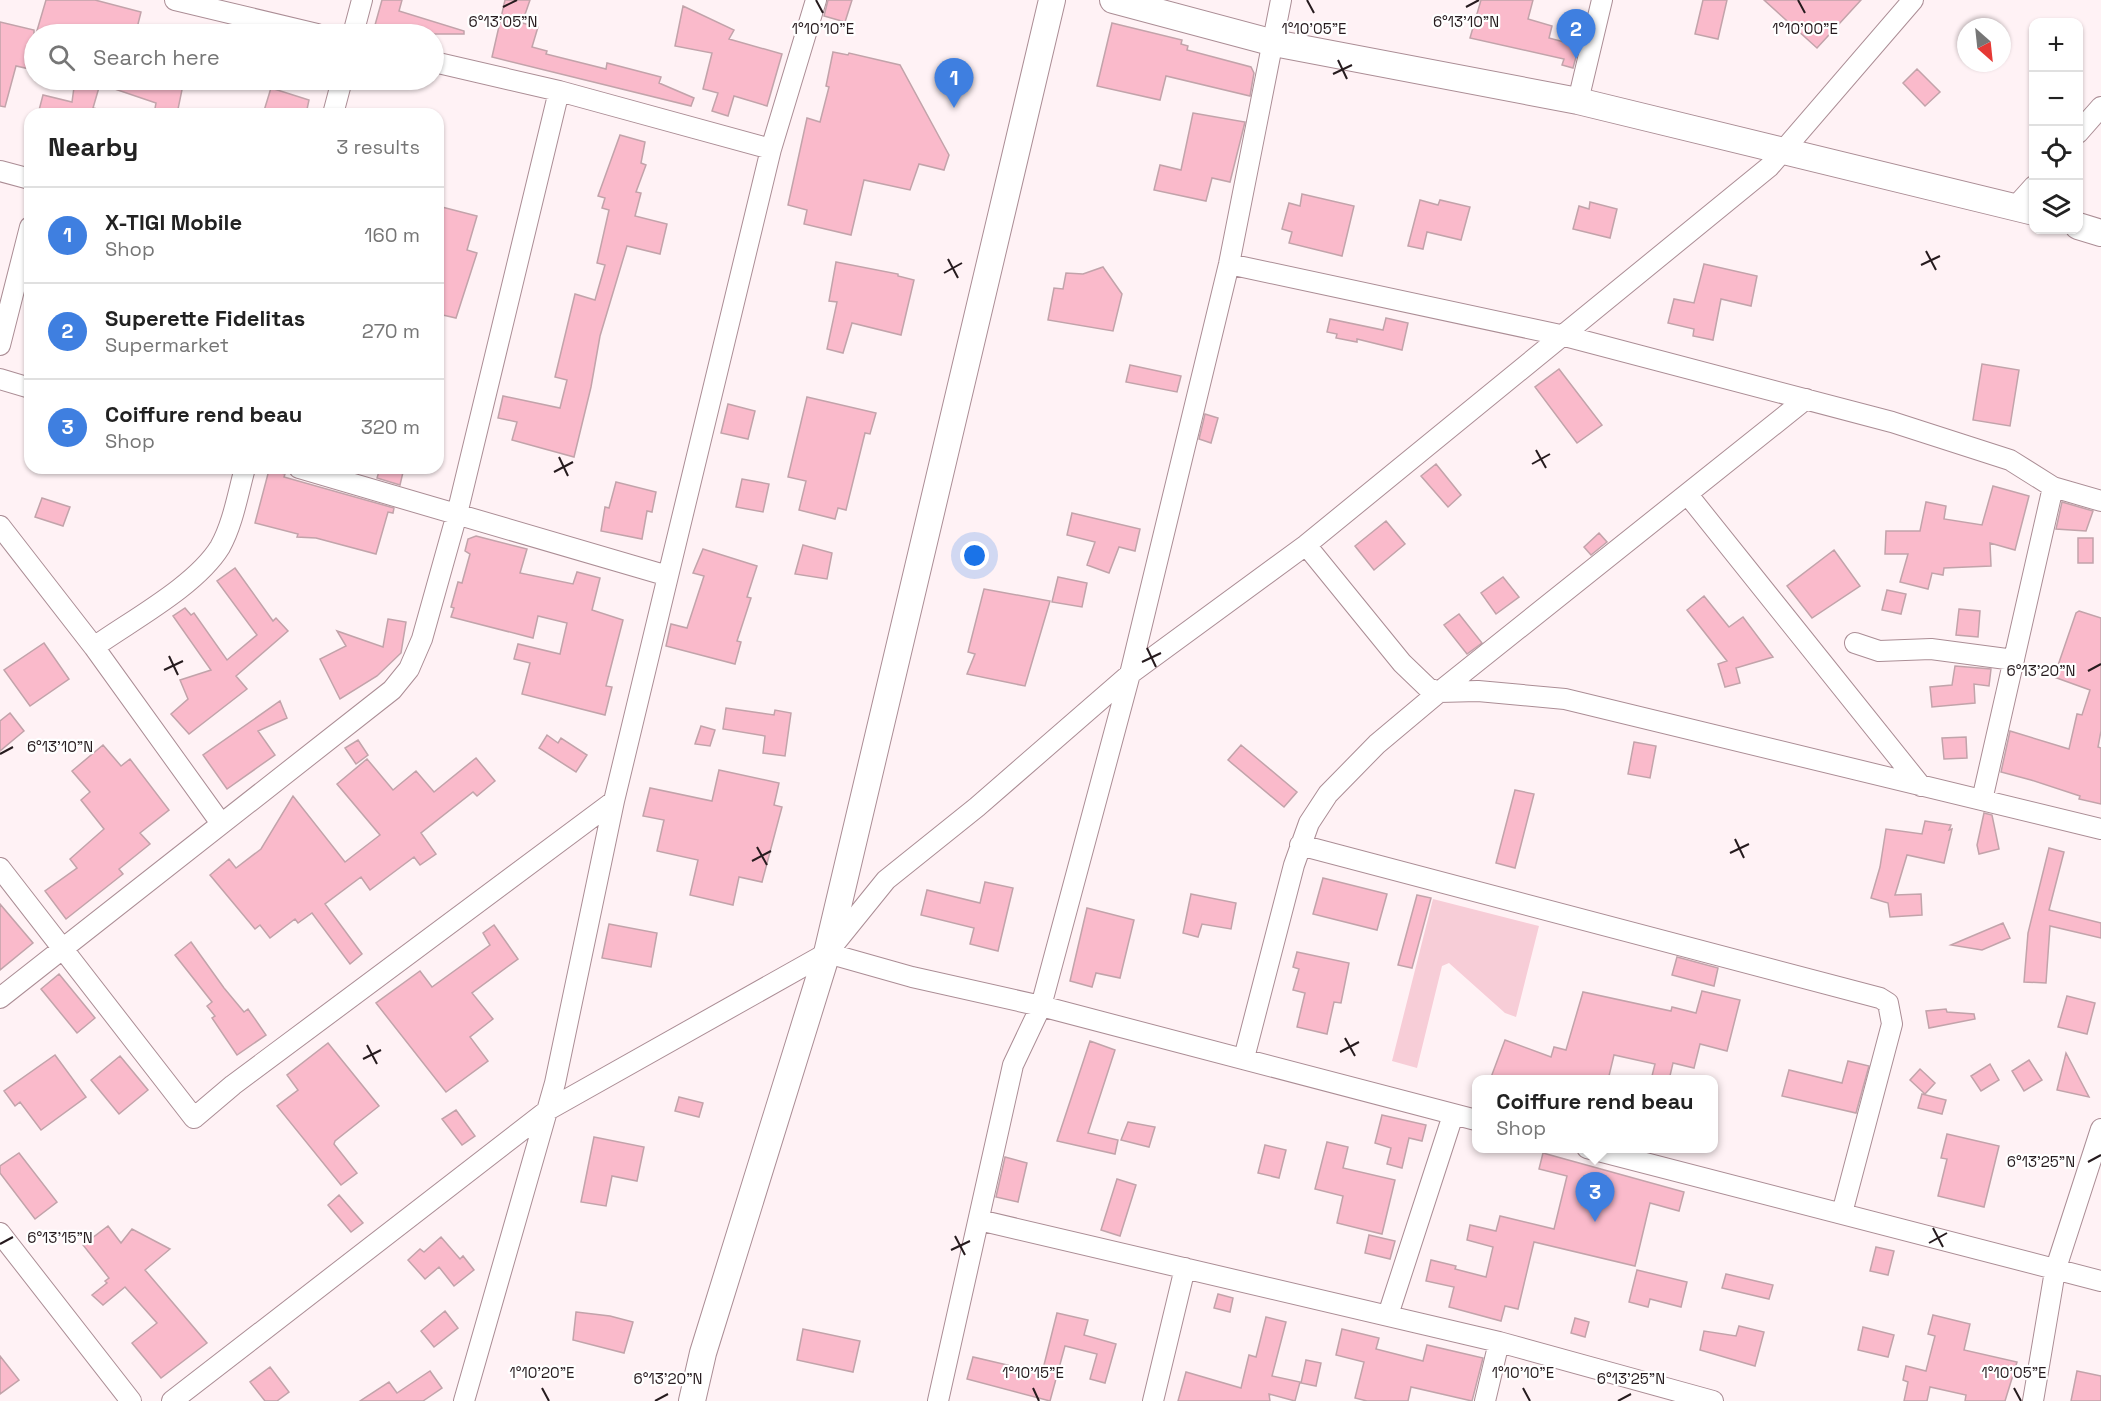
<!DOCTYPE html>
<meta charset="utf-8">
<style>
body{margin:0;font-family:"Space Grotesk",sans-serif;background:#f2f2f2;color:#222}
.controls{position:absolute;right:18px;top:18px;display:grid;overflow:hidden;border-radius:12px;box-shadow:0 2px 4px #0004}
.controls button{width:54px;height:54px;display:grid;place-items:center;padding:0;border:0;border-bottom:2px solid #e0e0e0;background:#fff;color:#222;font:30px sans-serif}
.compass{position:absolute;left:1957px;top:18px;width:54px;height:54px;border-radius:50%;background:#fff;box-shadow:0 2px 4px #0004;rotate:153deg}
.you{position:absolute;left:975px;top:556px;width:21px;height:21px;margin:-15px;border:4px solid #fff;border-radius:50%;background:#1a73e8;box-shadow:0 0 0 9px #1a73e833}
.badge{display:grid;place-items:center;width:39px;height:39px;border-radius:50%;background:#2c8052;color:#fff;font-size:20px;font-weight:700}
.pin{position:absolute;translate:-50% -50px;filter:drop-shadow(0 2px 3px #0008)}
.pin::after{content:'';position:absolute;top:32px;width:21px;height:18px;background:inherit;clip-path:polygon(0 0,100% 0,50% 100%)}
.popup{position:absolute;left:1472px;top:1075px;width:246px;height:78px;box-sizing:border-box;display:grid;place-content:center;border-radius:12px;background:#fff;filter:drop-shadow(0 2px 4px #0005);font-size:20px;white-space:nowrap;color:#767676}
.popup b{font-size:22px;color:#222}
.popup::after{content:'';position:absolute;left:50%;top:100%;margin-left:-12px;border:12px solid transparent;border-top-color:#fff}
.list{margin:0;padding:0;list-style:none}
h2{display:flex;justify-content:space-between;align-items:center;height:78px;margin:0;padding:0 24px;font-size:26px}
h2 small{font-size:20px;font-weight:400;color:#767676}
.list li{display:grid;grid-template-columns:39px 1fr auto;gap:18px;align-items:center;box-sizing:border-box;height:96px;padding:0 24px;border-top:2px solid #e0e0e0}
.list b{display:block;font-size:22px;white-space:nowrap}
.list p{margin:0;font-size:20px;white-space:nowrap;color:#767676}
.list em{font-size:20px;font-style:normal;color:#767676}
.icon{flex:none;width:33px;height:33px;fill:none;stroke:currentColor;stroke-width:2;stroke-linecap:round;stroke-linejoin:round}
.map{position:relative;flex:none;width:2101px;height:1401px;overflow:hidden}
.search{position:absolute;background:#fff;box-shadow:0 2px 4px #0004;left:24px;top:24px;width:420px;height:66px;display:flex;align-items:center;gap:15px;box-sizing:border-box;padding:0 21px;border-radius:33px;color:#767676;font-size:22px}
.panel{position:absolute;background:#fff;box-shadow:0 2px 4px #0004;left:24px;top:108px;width:420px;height:366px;border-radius:18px}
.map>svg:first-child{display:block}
</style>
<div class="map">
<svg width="2101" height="1401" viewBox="0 0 2101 1401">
<rect width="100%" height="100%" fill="#fff2f5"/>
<path fill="#f7cdd7" d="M1433 899 1539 926 1516 1017 1505 1013 1449 963 1442 966 1417 1068 1392 1061Z"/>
<path fill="#fabacb" stroke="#c2a3aa" stroke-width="1.5" d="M46 0H95L141 12 137 28 123 25 121 34H36Z
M382 0H402L399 11 464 31V34H415L375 25Z
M505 0H530L522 23 538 27 532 47 547 51 546 54 606 69 607 63 661 77 659 83 694 98 691 106 492 57Z
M828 0H852L845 22 824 16Z
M1481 0H1533L1528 19 1552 26 1549 38 1579 46 1573 68 1562 65 1564 59 1470 38Z
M1703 0H1727L1718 39 1695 34Z
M1764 0H1861L1817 48Z
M683 6 734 30 729 39 782 54 767 106 734 96 728 116 712 111 718 93 703 89 712 53 675 46Z
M0 22 34 30V70L16 66 5 107 0 106Z
M1112 23 1182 40 1181 44 1188 46 1187 50 1251 67 1254 73 1250 96 1166 76 1160 100 1097 86Z
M833 52 848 55 849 53 900 65 949 155 944 170 919 164 910 190 864 180 851 235 804 224 807 210 788 205 807 118 820 122 829 87 826 86Z
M1917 69 1940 92 1925 106 1903 83Z
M75 80H184L177 114H154L156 103 100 84 93 108 98 109 97 114H38L43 95 72 102Z
M271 88 309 100 306 114H263Z
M1193 113 1245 122 1230 182 1212 178 1206 201 1154 190 1160 165 1181 170Z
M620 135 645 142 641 163 646 165 636 192 641 193 635 216 667 224 660 254 627 246 600 336 591 387 574 457 512 440 517 422 498 418 503 396 560 408 567 380 555 377 575 294 595 300 605 265 597 263 609 210 602 208 605 198 598 196Z
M1302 194 1354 206 1342 256 1289 243 1292 232 1282 229 1289 203 1300 206Z
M1420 200 1438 205 1440 200 1470 207 1461 240 1427 232 1423 249 1408 246Z
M1590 202 1617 209 1610 238 1573 229 1579 206 1589 209Z
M438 206 477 216 467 250 477 253 456 318 438 314Z
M836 262 898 274V276L914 280 901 335 852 323 843 353 827 349 837 302 829 301Z
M1704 264 1757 276 1751 306 1721 299 1713 340 1693 336 1694 329 1668 323 1674 299 1694 303Z
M1103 267 1122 294 1113 331 1048 320 1054 288 1063 289 1066 273 1083 274Z
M1386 318 1408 323 1402 350 1357 339V342L1336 338 1337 334 1327 332 1330 319 1383 330Z
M1982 364 2019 370 2010 426 1973 420Z
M1130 365 1181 376 1177 392 1126 382Z
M1559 369 1602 425 1577 443 1535 387Z
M807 397 876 413 870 434 865 433 846 510 838 508 835 519 799 510 806 481 788 477Z
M728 404 755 411 748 439 721 433Z
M1205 414 1218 418 1211 443 1199 439Z
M1436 464 1461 495 1448 507 1421 476Z
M380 468H404L400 485 377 478Z
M269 470 285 474 284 477 394 508 393 513 388 512 376 554 316 538 297 537 298 534 255 523Z
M742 479 769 484 763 512 736 507Z
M616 482 656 492 652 512 647 511 642 539 601 531 605 507 609 508Z
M1993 486 2029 496 2015 550 1990 543 1991 566 1944 568 1943 575 1932 573 1928 589 1900 582 1908 554H1885L1886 531H1920L1926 502 1946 506 1944 519 1982 525Z
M42 498 70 507 63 526 35 517Z
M2062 502 2093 511 2086 531 2056 529Z
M1072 513 1140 529 1135 551 1119 547 1109 573 1087 565 1095 542 1067 535Z
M1386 521 1405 544 1374 570 1355 546Z
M1599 533 1607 542 1591 555 1584 547Z
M476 536 527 549 520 573 573 584 577 572 600 578 592 610 623 620 606 686 612 687 605 715 522 694 530 663 514 659 518 644 560 654 567 623 538 616 533 638 451 617 454 608 451 607 458 582 462 583 470 554 465 551 468 539Z
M2078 538H2093V563H2078Z
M803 545 832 553 827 579 795 574Z
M703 549 757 566 747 597 751 598 737 641 741 642 735 664 666 646 671 624 687 628 704 576 693 573Z
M1834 550 1860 586 1812 618 1787 586Z
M235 568 273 621 276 618 288 631 236 676 247 689 189 734 171 714 188 699 180 680 211 670 173 616 185 608 191 615 194 613 227 660 257 635 217 581Z
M1058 577 1087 583 1082 607 1052 602Z
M1503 577 1519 597 1496 614 1481 593Z
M984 589 1050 601 1025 686 967 674 975 654 968 652Z
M1887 590 1906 594 1901 614 1882 610Z
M1704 596 1729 627 1743 617 1773 657 1736 668 1740 683 1725 687 1718 664 1727 661 1687 610Z
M1959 609 1980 611 1978 637 1956 635Z
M2079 611 2101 618V731L2098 747 2101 748V804L2079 799 2080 796 2031 780 2001 772 2010 731 2069 749 2077 714 2082 715 2090 690 2054 677 2076 613Z
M1459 614 1482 643 1467 654 1444 625Z
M388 619 406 622 401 653 377 676 340 699 320 659 346 646 337 631 383 647Z
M44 643 69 679 30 706 4 670Z
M1955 666 1991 669 1989 686 1974 684 1975 703 1932 707 1930 687 1952 685Z
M280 701 287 718 258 731 275 755 227 789 203 755Z
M726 708 774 715 775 710 791 713 785 756 763 753 765 736 723 729Z
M10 713 24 731 0 751V721Z
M701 726 715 730 710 746 695 744Z
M547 735 558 743 561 738 587 755 576 772 539 748Z
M1966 737 1967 758 1944 759 1942 738Z
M358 740 368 755 356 764 345 748Z
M1634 742 1656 746 1650 778 1628 774Z
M103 745 121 766 130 759 169 810 140 833 150 844 119 869 123 874 66 919 45 891 77 868 70 859 104 829 81 800 90 792 72 771Z
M1241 745 1297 792 1284 807 1228 760Z
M476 758 495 781 477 796 473 792 421 833 436 854 420 865 414 857 370 890 361 877 325 904 362 954 350 964 312 913 298 923 295 919 270 938 260 925 255 929 210 875 229 859 236 868 261 849 293 796 345 862 380 835 337 784 367 759 393 790 416 771 434 792Z
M719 770 779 783 774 805 782 807 762 882 739 877 733 905 690 895 698 860 657 851 664 820 643 816 650 788 712 801Z
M1515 790 1534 794 1515 868 1496 863Z
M1984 813 1992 815 1999 849 1979 854 1977 845Z
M1925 821 1951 825 1949 830 1952 829 1944 863 1907 855 1895 895 1921 894 1922 915 1890 917 1888 903 1871 898 1880 867 1886 829 1922 834Z
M2049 848 2064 852 2049 910 2101 923V938L2050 926 2046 983 2024 982 2028 933Z
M1323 878 1387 894 1377 930 1313 914Z
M985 882 1013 888 998 951 970 944 974 928 921 915 927 890 980 903Z
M1191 894 1236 903 1231 929 1202 924 1198 937 1183 933Z
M1417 895 1431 898 1412 968 1398 965Z
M0 904 33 943 0 970Z
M1087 908 1134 920 1120 978 1096 973 1092 987 1070 981Z
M2003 923 2010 938 1982 950 1951 945Z
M609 924 657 933 651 967 602 958Z
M494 925 518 959 472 993 493 1019 470 1037 488 1061 446 1092 376 1003 420 971 432 987 490 945 483 933Z
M191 942 224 988 244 1012 248 1009 266 1035 237 1055 212 1018 215 1016 207 1006 212 1002 175 955Z
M1297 952 1349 963 1341 1003 1334 1002 1327 1034 1297 1027 1305 993 1293 990 1299 969 1293 967Z
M1677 957 1718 968 1714 986 1672 975Z
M59 974 95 1018 77 1033 41 989Z
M1702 991 1740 1000 1727 1051 1700 1044 1694 1068 1673 1063 1669 1080H1651L1655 1064 1614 1055 1608 1080H1490L1505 1040 1551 1057 1554 1047 1566 1050 1583 992 1671 1011 1672 1007 1696 1013Z
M2067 996 2095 1003 2087 1034 2058 1027Z
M1946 1009 1947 1012 1974 1014 1975 1019 1929 1028 1926 1011Z
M1090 1041 1115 1050 1088 1133 1118 1140 1115 1154 1057 1141Z
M328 1043 379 1106 335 1141 334 1144 357 1173 341 1185 277 1106 298 1090 287 1075Z
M2066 1053 2089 1097 2057 1090Z
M55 1055 86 1097 41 1130 20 1102 15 1106 4 1091Z
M120 1056 148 1090 119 1114 91 1080Z
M2029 1060 2042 1080 2024 1091 2012 1071Z
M1848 1061 1869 1066 1856 1113 1782 1096 1789 1070 1842 1083Z
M1990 1064 1999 1080 1981 1091 1971 1076Z
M1920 1069 1935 1083 1925 1094 1910 1080Z
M1922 1094 1946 1100 1942 1114 1918 1108Z
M679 1097 703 1103 699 1117 675 1111Z
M456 1110 475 1136 462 1145 442 1119Z
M1382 1115 1426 1125 1422 1141 1409 1138 1402 1168 1387 1164 1391 1148 1375 1143Z
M1128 1122 1155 1127 1149 1147 1121 1140Z
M1947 1134 1999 1146 1984 1207 1938 1196 1947 1159 1941 1158Z
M594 1137 644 1147 637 1181 612 1176 606 1206 581 1202Z
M1327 1142 1348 1147 1343 1168 1395 1180 1382 1234 1337 1223 1343 1196 1315 1189Z
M1265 1145 1286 1150 1279 1178 1258 1173Z
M19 1153 57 1202 35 1219 0 1173V1166Z
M1543 1153 1684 1192 1679 1211 1650 1203 1635 1266 1534 1242 1518 1309 1505 1306 1501 1321 1449 1307 1454 1287 1426 1281 1431 1260 1456 1266 1455 1269 1486 1277 1493 1247 1467 1240 1470 1225 1496 1231 1500 1216 1554 1229 1567 1176 1539 1169Z
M1005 1157 1027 1163 1018 1202 996 1197Z
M1117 1179 1136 1185 1120 1236 1101 1230Z
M339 1195 363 1223 351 1232 328 1205Z
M108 1226 121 1243 132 1229 170 1249 145 1270 207 1343 161 1378 132 1343 157 1323 125 1287 103 1305 92 1295 107 1283 105 1281 109 1278 83 1245Z
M1369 1235 1395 1241 1390 1259 1365 1253Z
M441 1237 460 1259 463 1256 474 1270 454 1286 439 1267 425 1279 408 1260 420 1249 424 1252Z
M1876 1247 1894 1251 1888 1275 1870 1271Z
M1637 1270 1687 1282 1681 1307 1650 1299 1648 1307 1629 1302Z
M1726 1274 1773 1285 1769 1299 1722 1288Z
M1218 1294 1233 1298 1230 1312 1214 1308Z
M445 1311 458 1328 434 1347 421 1331Z
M576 1312 610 1316 633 1322 624 1353 573 1340Z
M1057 1313 1088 1320 1084 1335 1116 1344 1105 1383 1090 1379 1097 1354 1065 1346 1050 1401 967 1379 973 1357 1042 1373Z
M1933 1315 1970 1324 1964 1350 2017 1362 2005 1401H1965L1966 1395 1930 1387 1927 1401H1904L1908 1382 1903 1380 1906 1366 1926 1371 1935 1336 1928 1334Z
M1266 1317 1286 1322 1272 1376 1300 1382 1295 1401 1269 1394 1270 1401H1178L1186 1372 1241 1388 1249 1355 1256 1357Z
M1575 1318 1589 1322 1585 1337 1571 1333Z
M1739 1326 1764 1332 1755 1366 1700 1350 1704 1331 1736 1336Z
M1863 1327 1894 1335 1888 1357 1858 1350Z
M803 1329 860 1341 853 1372 797 1360Z
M1342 1329 1379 1338 1376 1349 1423 1361 1427 1345 1483 1358 1472 1401 1411 1387 1408 1401H1367L1355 1398 1364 1362 1336 1355Z
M0 1356 19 1380 0 1394Z
M1306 1360 1321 1363 1316 1386 1301 1383Z
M270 1367 289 1392 277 1401H265L250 1382Z
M430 1371 442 1388 423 1401H360L389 1382 397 1393Z
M2077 1371 2101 1376V1401H2071Z"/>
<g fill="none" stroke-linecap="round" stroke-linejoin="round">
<defs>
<path id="minor" d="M175 0 317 34
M353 34 362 0
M434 62 559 91 771 149
M1578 101 1602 0
M333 114 342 80
M2078 133 2101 107
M0 171 30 179
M2016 206 2034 186
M1229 264 1565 336 1892 422 2010 460 2053 487 2101 501
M0 345 30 227
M0 379 30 388
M299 468 668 576
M1688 495 1921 786
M0 526 94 647 220 822
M1306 545 1402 663 1428 688 1439 692 1478 691 1565 699 2101 829
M1855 643 1879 651 1931 649 2014 660
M94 647C132 620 196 586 220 547 233 524 238 493 245 468
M1982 800 2053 487
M1300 845 1880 998 1888 1003 1892 1024 1842 1213
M0 868 194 1118 233 1085 614 801
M827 953 912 977 1041 1006 1476 1120
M0 998 392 690 409 669 422 639 457 514 559 91
M1244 1058 1294 865 1309 823 1328 794 1377 744 1439 692 1806 399
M1587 1148 2101 1281
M979 1220 1499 1342 1713 1401
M0 1233 131 1401
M1388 1315 1453 1115
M172 1401 548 1110 827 953 886 880 977 807 1130 674 1306 545 1769 167 1913 0
M464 1401 555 1083 614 801 668 576 771 149 816 0
M938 1401 1013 1065 1041 1006 1130 674 1229 264 1281 0
M1153 1401 1185 1268
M1485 1401 1499 1342
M2033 1401 2055 1271 2101 1129"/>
<path id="tertiary" d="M1113 0 1274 43 1578 101 2034 212
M2078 226 2101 233
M692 1401 703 1353 827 953 1052 0"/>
</defs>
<use href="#minor" stroke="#ab8d95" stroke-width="22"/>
<use href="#tertiary" stroke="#ab8d95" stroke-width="28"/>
<use href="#minor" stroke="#fff" stroke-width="20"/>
<use href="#tertiary" stroke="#fff" stroke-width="26"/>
</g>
<path fill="none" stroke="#261b1e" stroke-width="2" d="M816 0 823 13M1307 0 1314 13M1798 0 1805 13M503 7 517 0M1466 7 1479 0M1338 60 1347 79M1333 74 1352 65M1926 251 1936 270M948 259 958 278M1921 265 1940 256M944 273 962 263M1536 450 1546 468M559 457 568 476M1532 464 1550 454M554 472 573 462M1147 648 1156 667M169 656 178 675M1142 662 1161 653M164 670 183 661M2088 671 2101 664M0 754 13 747M1735 839 1744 858M757 847 767 865M1730 853 1749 844M752 861 771 851M1345 1038 1355 1056M367 1045 377 1064M1340 1052 1359 1042M363 1059 381 1050M2088 1162 2101 1155M1933 1228 1943 1247M955 1236 965 1255M1929 1243 1947 1233M0 1244 13 1237M951 1250 970 1241M542 1388 549 1401M1033 1388 1039 1401M1523 1388 1530 1401M2014 1388 2021 1401M655 1401 668 1394M1618 1401 1631 1394"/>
<g font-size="15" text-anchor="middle" fill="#261b1e" stroke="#fff" stroke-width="4.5" stroke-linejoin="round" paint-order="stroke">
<text x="1466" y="27">6°13'10"N</text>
<text x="503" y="27">6°13'05"N</text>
<text x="823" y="34">1°10'10"E</text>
<text x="1314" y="34">1°10'05"E</text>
<text x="1805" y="34">1°10'00"E</text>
<text x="2041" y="676">6°13'20"N</text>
<text x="60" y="752">6°13'10"N</text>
<text x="2041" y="1167">6°13'25"N</text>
<text x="60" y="1243">6°13'15"N</text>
<text x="542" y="1378">1°10'20"E</text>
<text x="1033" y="1378">1°10'15"E</text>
<text x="1523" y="1378">1°10'10"E</text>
<text x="2014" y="1378">1°10'05"E</text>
<text x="668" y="1384">6°13'20"N</text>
<text x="1631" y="1384">6°13'25"N</text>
</g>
</svg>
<div class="controls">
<button>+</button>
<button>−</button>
<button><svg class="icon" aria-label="locate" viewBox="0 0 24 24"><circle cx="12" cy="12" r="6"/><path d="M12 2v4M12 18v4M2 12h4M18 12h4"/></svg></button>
<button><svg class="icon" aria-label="layers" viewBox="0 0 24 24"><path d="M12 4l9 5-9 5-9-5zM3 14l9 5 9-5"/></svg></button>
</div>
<svg class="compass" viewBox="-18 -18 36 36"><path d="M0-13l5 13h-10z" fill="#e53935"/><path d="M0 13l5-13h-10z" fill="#767676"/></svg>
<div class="you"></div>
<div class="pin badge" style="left:954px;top:108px;background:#3f7fe0">1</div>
<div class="pin badge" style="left:1576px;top:59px;background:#3f7fe0">2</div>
<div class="pin badge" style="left:1595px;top:1222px;background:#3f7fe0">3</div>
<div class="popup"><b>Coiffure rend beau</b>Shop</div>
<div class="search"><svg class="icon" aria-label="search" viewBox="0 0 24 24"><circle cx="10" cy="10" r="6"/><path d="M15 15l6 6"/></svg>Search here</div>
<section class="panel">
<h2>Nearby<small>3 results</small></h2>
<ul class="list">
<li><span class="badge" style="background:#3f7fe0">1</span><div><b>X-TIGI Mobile</b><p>Shop</p></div><em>160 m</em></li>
<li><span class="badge" style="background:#3f7fe0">2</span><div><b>Superette Fidelitas</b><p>Supermarket</p></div><em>270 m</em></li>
<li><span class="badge" style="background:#3f7fe0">3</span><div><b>Coiffure rend beau</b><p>Shop</p></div><em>320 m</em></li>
</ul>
</section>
</div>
